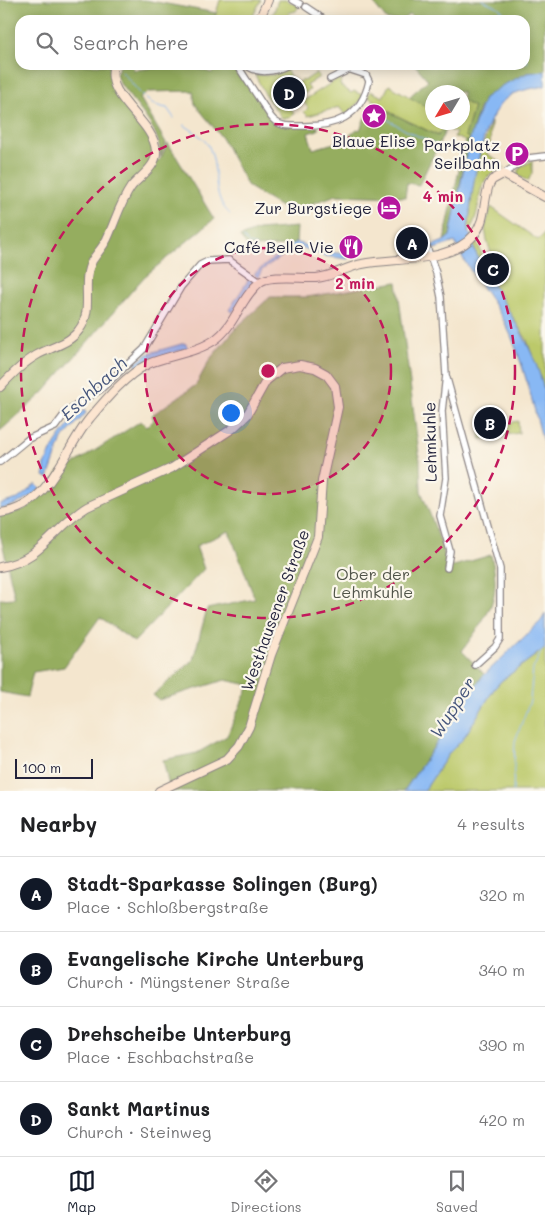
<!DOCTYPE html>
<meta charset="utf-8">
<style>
body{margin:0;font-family:Mali,sans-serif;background:#f2f2f2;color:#202124}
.compass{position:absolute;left:425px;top:85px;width:45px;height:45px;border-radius:50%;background:#fff;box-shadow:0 2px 12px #0003;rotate:232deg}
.scale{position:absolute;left:15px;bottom:12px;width:78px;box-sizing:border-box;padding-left:5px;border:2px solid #22223b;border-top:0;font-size:14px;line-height:18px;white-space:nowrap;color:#22223b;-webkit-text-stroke:4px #fbf7ec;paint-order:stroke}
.you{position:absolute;left:230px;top:412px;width:18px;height:18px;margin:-12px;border:4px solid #fff;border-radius:50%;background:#1a73e8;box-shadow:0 0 0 8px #1a73e833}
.badge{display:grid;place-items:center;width:32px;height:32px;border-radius:50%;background:#111827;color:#fff;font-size:16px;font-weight:700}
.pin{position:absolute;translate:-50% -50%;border:2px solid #fff;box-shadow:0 1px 5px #0006}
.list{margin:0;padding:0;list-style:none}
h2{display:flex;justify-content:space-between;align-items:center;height:65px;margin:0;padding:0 20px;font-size:21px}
h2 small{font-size:16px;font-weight:400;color:#757577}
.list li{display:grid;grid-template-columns:32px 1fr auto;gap:15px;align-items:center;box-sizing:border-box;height:75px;padding:0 20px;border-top:1px solid #e0e0e0}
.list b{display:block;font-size:19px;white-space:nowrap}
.list p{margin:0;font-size:16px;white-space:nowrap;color:#757577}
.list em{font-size:16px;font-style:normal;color:#757577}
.icon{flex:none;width:28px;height:28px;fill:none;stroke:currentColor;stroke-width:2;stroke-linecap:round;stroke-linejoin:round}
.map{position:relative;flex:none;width:545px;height:791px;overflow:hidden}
.search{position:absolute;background:#fff;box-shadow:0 2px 12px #0003;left:15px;right:15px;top:15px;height:55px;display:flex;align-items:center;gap:12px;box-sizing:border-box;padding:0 18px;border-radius:15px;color:#757577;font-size:19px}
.sheet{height:365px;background:#fff}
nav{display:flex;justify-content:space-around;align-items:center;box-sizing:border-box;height:70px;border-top:1px solid #e0e0e0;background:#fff;font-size:14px;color:#757577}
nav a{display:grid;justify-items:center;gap:2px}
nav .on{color:#111827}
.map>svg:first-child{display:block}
</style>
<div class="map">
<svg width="545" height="791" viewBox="0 0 545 791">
<rect width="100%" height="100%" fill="#fbf7ec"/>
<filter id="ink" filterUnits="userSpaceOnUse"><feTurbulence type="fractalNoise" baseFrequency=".02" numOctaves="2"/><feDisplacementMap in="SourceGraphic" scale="10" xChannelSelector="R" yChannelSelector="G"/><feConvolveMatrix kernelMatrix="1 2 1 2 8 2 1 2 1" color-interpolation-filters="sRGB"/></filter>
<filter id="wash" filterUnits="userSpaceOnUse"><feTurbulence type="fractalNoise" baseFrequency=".0096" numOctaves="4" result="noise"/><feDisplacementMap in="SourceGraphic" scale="20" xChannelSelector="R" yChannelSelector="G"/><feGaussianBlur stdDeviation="1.12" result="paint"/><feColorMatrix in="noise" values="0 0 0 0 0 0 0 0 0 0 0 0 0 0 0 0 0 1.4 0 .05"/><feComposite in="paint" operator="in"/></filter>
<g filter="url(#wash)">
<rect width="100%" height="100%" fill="#f4e6ce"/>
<path fill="#bcc96b" stroke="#6f7653" d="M220 0H261L251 20H214Z
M278 0H286L299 6 296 11 288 13 295 20H265L274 12Z
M286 70 295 84 303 80 304 81 316 73 319 77 307 85 310 90 288 102 294 114 290 118H282L266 96 255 75H272Z
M342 76 340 85 351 93 354 91 364 96 346 116 339 107 308 116 304 112 308 108 303 101Z
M389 85 432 110V122L446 123 439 136 377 106 378 103 368 97 370 91 383 97Z
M463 101 474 107 465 136 469 138 468 142 454 137 456 133 446 128 449 123 462 122Z
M491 122 490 146 487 154 501 162 504 168C469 178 487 208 468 232L474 175Z
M532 161V173L528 181 517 175 520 167Z
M491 207 538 240 545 233V394L527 340 483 270 472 243 475 241 478 244 489 274 495 280 499 275 487 241 485 228Z
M518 421 519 433 481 439 480 428H499V425Z
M545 648V791H424L450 752 463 739 494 689 501 681Z"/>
<path fill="#95ad5f" stroke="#5c684d" d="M0 0H145L216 13 214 20H20V65H114L113 79 148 131 157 162 161 158 168 143 214 219 144 277 43 393 0 431Z
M371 0H545V71L527 73 479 108 465 158 450 236 444 241 465 141 468 142 469 138 465 136 474 107 463 101 462 92H432V110L409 97 428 80 415 65H525V20H413L410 14 402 20H387Z
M120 65H132L134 70 186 65 212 73 219 65H237L278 123 318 127V130L308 133 313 149 345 140 357 129 360 130 365 117 377 122 383 109 438 136 446 123H449L419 185 407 183 405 197 336 195 289 212 259 194 247 185 222 138 195 104 193 91 148 92 140 98 166 143 160 157C162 127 132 104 118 80L116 74Z
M297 227 296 242 289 246 248 247 240 237 258 230Z
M397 282 420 461 421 491 443 548 447 568 491 555C503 601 487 615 462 651L484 674 404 791H170L163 760 197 753 227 736 249 685 225 680 159 700 153 695 193 660 207 609 255 599 229 531 196 546 204 569 134 642 100 617 64 667 33 672 27 697 0 692V599L15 598 0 534V515C32 513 44 495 60 470L63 471 141 421 147 427 154 420 152 415 196 385 210 359 236 328 270 297H307Z"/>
<path fill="#88b8f4" stroke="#556d98" d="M545 71V86C534 88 521 90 511 95 479 112 471 199 468 232L475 241 472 244C493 295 533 336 544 391 545 409 545 431 545 449 534 410 523 357 504 321 489 293 467 271 455 242L431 250V246L444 241 450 236 470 138 484 98 503 85 527 73Z
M296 242 324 252 349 254 348 259 324 256 301 247 292 249 290 246Z
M288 247 290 251 262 270 258 278 254 274Z
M250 277 256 281 233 312 229 310Z
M185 343 188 348 144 362 137 367 135 363 150 353Z
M84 410 86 413 62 439 48 478 44 476C46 471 44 469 45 465 53 443 67 426 84 410Z
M36 484 40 489C28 499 16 506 0 509V504L18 499Z
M545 614V648L501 681 494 689 463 739 450 752 424 791H404L482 677 541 621Z"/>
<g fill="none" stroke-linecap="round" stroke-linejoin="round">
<path stroke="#88b8f4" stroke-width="1" d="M482 0 498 7 512 20
M525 56 527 63
M121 71C136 86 144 105 167 108L174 118
M382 116 405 130 435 144
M184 125C192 130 203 137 208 145 220 167 210 197 230 214
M243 237 249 244 256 246
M266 248 272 258
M513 791 515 741 530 701 533 669 541 652"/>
</g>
</g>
<g filter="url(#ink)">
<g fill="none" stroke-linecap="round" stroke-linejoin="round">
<defs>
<path id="minor" d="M293 0 300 4
M306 7 318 15
M322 18 324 20
M237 65 271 117C279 127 288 126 299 126 335 127 361 118 369 81L366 75 351 70
M246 65C258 75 275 72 288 65
M330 79 359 65
M503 174 528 158 545 156
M427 247 436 273 441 297 446 375 500 569V639L495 647 475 665
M446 375 442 411 446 478 440 516 450 551 447 568
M0 462 28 439 55 427 67 411 100 390 144 349 181 287 200 265 208 261 229 260 260 282"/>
<path id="secondary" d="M259 20 268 0
M0 387C11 375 23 363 37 355 51 347 69 344 79 330 95 309 80 283 92 261 97 253 103 247 107 239 115 222 120 203 131 187 140 176 157 167 156 151 154 120 103 97 114 65
M0 513C51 507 62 452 90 418 106 399 126 375 148 364 169 355 197 353 216 339 235 325 241 297 260 282 270 274 302 279 316 278 332 277 346 267 362 264 395 257 450 264 474 235 486 221 483 201 489 185L492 180 503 174 545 197
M0 567C42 560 54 527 87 507L172 468 232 429 247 415 266 381 282 368 300 365 315 368 326 374 335 386 338 407 322 481 318 537 271 655 249 727 239 746 227 759 159 791"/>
</defs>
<use href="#minor" stroke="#8b8484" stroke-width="8"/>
<use href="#secondary" stroke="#8b8484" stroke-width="10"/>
<use href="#minor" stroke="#fff" stroke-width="5.5"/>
<use href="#secondary" stroke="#fce5d0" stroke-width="8"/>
</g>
</g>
<circle cx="268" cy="371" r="123" fill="#c2185b" fill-opacity=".12"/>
<g fill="none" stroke="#c2185b" stroke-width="2.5" stroke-dasharray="9 6">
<circle cx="268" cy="371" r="123"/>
<circle cx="268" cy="371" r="247"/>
</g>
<defs>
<symbol id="sight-disc" viewBox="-11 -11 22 22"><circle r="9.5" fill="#b5179e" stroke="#fbf7ec"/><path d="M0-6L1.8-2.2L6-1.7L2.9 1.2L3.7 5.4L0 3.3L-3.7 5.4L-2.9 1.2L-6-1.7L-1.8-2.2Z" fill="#fff"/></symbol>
<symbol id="parking-disc" viewBox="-11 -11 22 22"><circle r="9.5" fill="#b5179e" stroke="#fbf7ec"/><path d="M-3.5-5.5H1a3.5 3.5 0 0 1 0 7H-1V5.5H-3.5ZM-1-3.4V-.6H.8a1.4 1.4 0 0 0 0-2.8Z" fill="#fff"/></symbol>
<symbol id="hotel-disc" viewBox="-11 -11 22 22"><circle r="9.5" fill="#b5179e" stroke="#fbf7ec"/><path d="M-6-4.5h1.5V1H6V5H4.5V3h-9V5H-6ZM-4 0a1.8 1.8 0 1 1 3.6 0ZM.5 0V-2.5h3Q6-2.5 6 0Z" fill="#fff"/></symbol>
<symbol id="restaurant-disc" viewBox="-11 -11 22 22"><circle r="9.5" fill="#b5179e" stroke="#fbf7ec"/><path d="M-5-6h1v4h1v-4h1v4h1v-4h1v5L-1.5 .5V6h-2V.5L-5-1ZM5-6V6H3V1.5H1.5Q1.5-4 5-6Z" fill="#fff"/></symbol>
</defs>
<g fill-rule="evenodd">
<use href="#sight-disc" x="360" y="102" width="28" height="28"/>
<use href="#parking-disc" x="503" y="140" width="28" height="28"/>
<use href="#hotel-disc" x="375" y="194" width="28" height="28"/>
<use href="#restaurant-disc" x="337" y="233" width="28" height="28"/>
</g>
<g text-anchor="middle" stroke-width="4.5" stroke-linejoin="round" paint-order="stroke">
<g font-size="16" fill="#22223b" stroke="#fbf7ec" text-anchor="end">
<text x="374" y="147" text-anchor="middle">Blaue Elise</text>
<text x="500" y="151">Parkplatz<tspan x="500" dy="18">Seilbahn</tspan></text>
<text x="372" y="214">Zur Burgstiege</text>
<text x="334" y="253">Café Belle Vie</text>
</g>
<g font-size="16" fill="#22223b" stroke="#fbf7ec">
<text transform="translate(430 442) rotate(-91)" y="6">Lehmkuhle</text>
<text transform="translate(275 610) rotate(-70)" y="6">Westhausener Straße</text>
</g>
<g font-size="16" fill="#505449" stroke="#fbf7ec">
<text x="373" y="580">Ober der<tspan x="373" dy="18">Lehmkuhle</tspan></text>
</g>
<g font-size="18" font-style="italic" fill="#46567c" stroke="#fbf7ec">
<text transform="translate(94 389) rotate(-43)" y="6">Eschbach</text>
<text transform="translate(453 708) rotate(-57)" y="6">Wupper</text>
</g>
</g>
<circle cx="268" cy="371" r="8" fill="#c2185b" stroke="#fbf7ec" stroke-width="2.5"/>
<g font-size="15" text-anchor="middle" font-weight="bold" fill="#c2185b" stroke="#fbf7ec" stroke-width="4.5" stroke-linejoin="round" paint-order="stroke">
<text x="443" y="202">4 min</text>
<text x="355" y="289">2 min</text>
</g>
</svg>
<svg class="compass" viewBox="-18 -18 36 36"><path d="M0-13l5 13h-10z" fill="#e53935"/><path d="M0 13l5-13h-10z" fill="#757577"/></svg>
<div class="scale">100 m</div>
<div class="you"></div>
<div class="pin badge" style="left:412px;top:243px">A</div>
<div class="pin badge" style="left:490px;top:423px">B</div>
<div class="pin badge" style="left:493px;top:269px">C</div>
<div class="pin badge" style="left:289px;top:93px">D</div>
<div class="search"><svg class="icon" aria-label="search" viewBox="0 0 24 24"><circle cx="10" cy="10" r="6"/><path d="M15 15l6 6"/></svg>Search here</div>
</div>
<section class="sheet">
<h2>Nearby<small>4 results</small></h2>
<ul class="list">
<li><span class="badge">A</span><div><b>Stadt-Sparkasse Solingen (Burg)</b><p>Place · Schloßbergstraße</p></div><em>320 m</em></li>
<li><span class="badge">B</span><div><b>Evangelische Kirche Unterburg</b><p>Church · Müngstener Straße</p></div><em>340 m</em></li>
<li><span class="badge">C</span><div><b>Drehscheibe Unterburg</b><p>Place · Eschbachstraße</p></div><em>390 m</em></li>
<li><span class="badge">D</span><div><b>Sankt Martinus</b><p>Church · Steinweg</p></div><em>420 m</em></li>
</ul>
</section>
<nav>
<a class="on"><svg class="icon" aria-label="map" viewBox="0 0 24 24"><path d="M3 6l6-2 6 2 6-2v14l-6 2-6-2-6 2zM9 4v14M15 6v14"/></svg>Map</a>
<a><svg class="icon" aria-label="directions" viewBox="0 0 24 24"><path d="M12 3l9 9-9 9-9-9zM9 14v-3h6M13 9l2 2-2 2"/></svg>Directions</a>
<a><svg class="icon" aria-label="saved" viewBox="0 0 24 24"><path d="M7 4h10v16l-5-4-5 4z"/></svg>Saved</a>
</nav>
